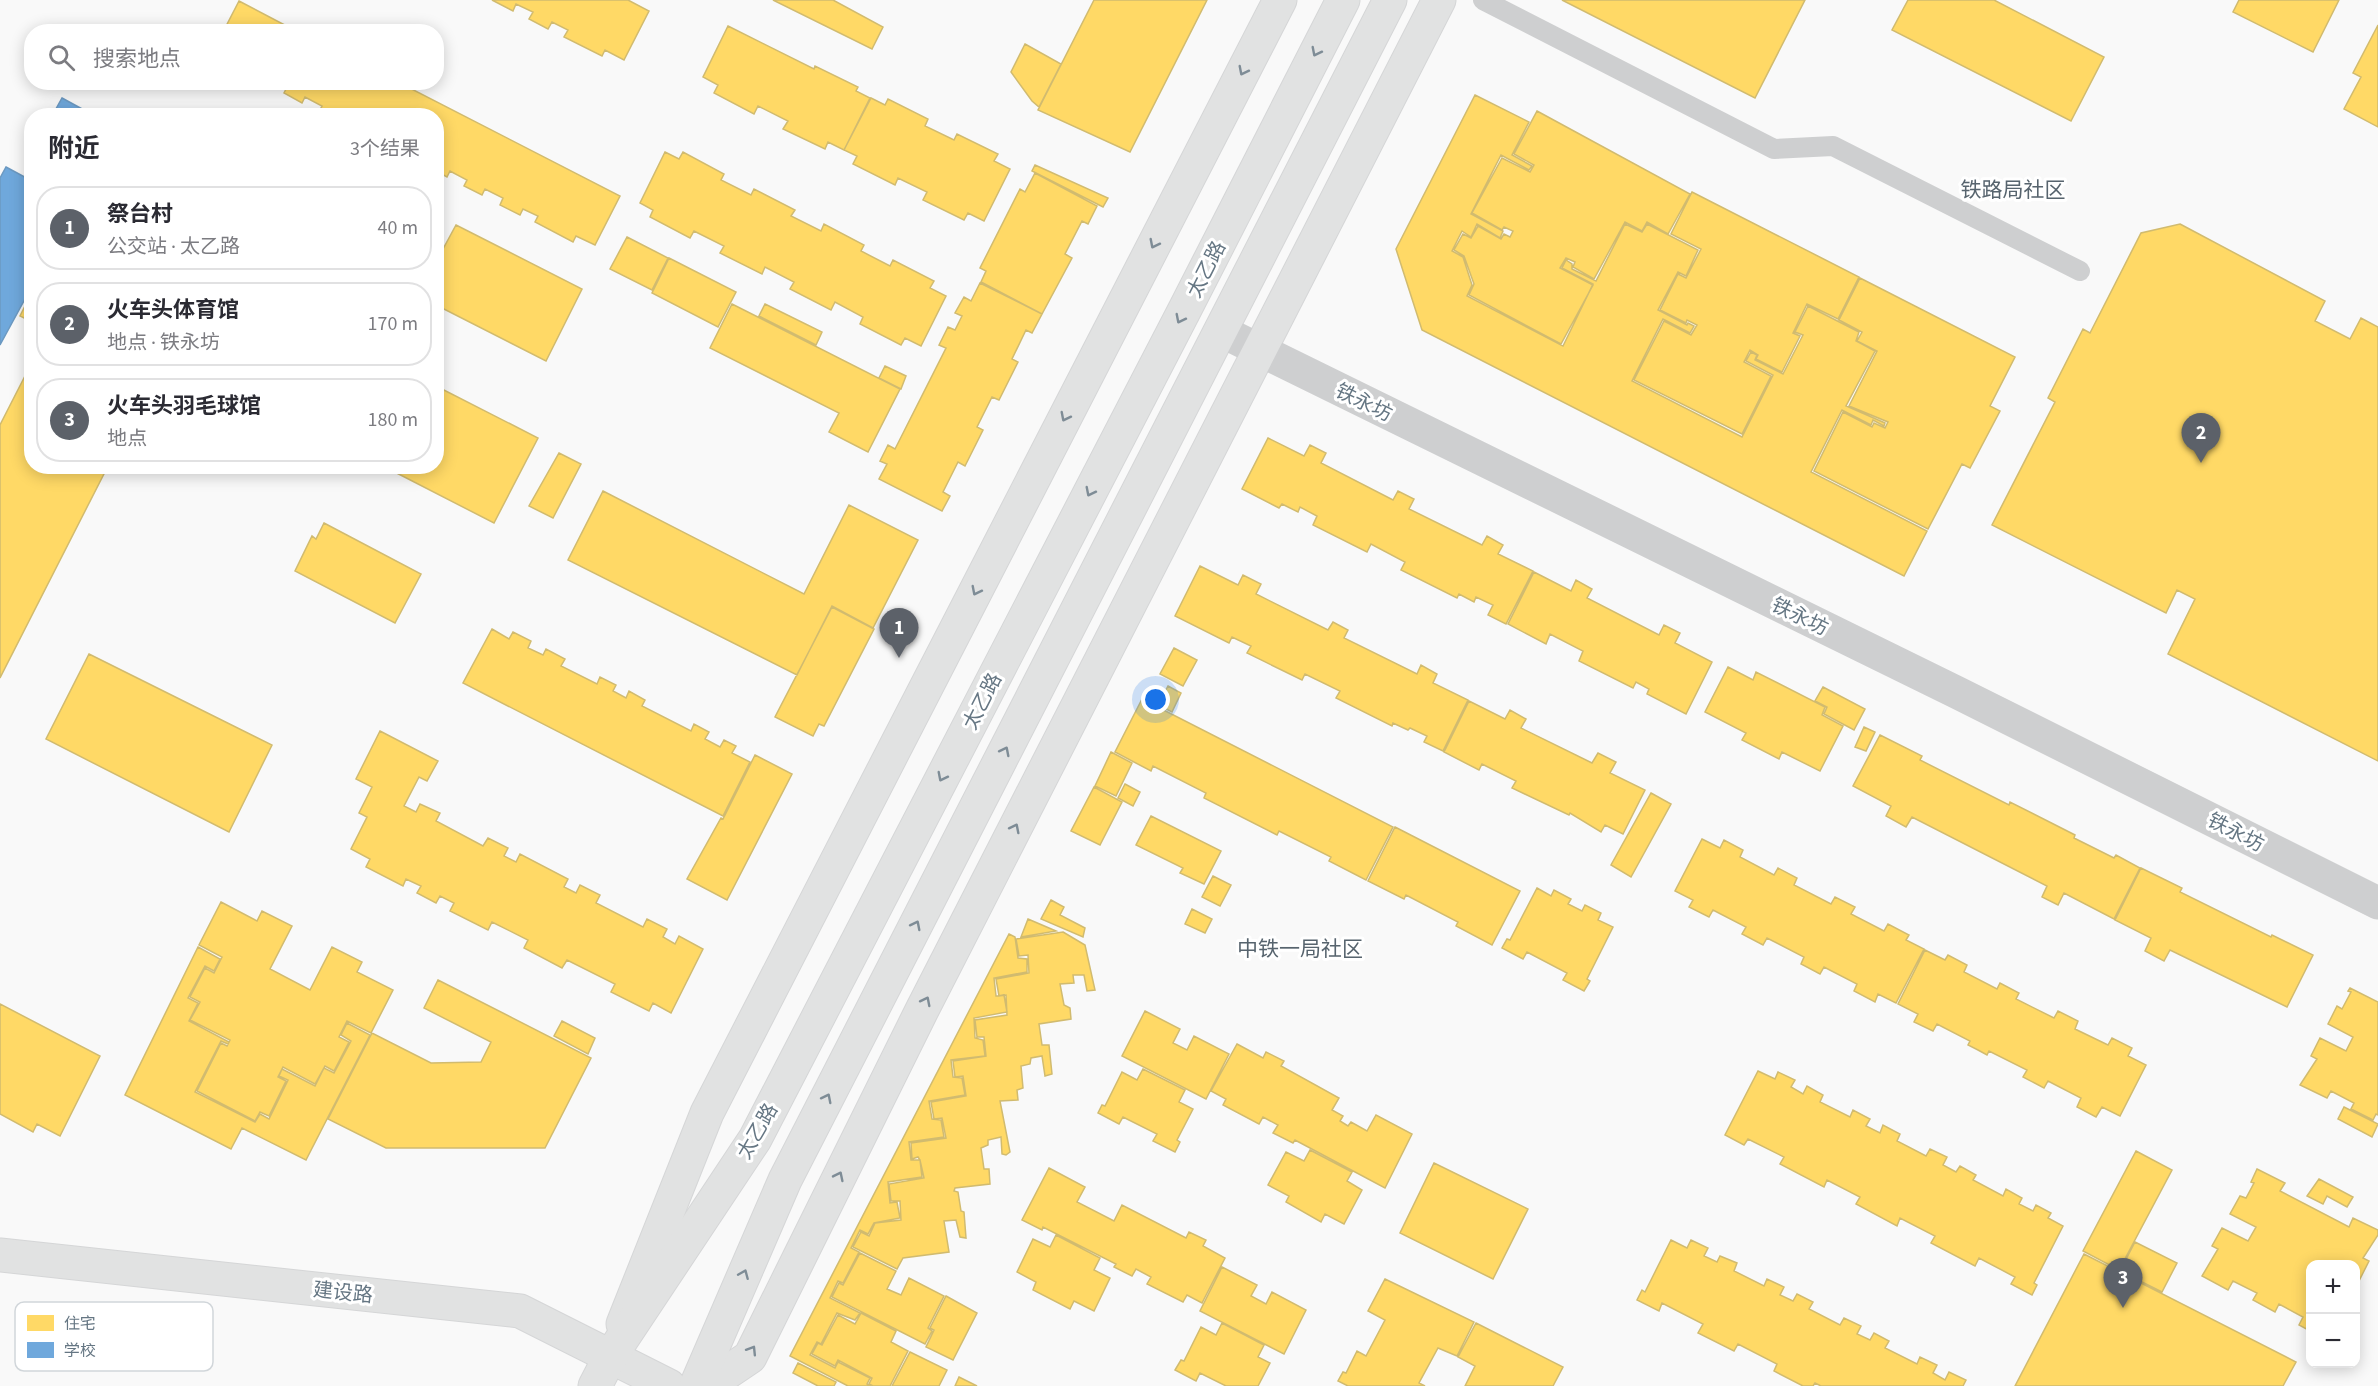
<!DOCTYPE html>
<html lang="zh">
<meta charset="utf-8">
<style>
body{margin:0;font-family:"Source Sans 3","Noto Sans SC",sans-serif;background:#f7f7f7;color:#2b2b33}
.controls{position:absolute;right:18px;bottom:18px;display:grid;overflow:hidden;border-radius:12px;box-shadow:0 3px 15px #0003}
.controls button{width:54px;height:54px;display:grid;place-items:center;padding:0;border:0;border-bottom:2px solid #e1e1e2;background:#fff;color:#2b2b33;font:30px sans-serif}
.you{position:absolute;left:1156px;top:700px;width:21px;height:21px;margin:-15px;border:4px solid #fff;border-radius:50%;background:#1a73e8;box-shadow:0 0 0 9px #1a73e833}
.badge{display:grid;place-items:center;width:39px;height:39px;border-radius:50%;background:#5c6169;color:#fff;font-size:20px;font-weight:700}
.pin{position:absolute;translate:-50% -50px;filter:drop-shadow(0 2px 3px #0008)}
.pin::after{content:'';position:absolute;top:32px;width:21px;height:18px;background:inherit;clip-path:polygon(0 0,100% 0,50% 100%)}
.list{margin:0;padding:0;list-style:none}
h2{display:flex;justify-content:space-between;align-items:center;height:78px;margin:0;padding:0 24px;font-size:26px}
h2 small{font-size:20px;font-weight:400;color:#7c7c81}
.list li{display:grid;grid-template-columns:39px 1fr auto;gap:18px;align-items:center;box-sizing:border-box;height:84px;margin:0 12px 12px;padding:0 12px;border:2px solid #e1e1e2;border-radius:24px}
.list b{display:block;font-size:22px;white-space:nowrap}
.list p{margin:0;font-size:20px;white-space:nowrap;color:#7c7c81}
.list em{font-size:20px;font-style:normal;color:#7c7c81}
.icon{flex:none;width:33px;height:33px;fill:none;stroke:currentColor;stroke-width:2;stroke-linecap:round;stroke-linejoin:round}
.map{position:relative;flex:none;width:2378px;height:1386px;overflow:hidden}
.search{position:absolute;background:#fff;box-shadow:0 3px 15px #0003;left:24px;top:24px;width:420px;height:66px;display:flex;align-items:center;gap:15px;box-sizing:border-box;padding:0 21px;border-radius:24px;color:#7c7c81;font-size:22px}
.panel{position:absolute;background:#fff;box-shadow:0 3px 15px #0003;left:24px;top:108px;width:420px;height:366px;border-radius:24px}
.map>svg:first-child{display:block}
</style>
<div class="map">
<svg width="2378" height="1386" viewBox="0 0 2378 1386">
<rect width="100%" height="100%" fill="#f9f9f9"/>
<path fill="#ffd966" stroke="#d1bb6f" stroke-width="1.5" d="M492 0H628L649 11 624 60 605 50 602 56 564 37 568 30 552 22 548 29 529 19 533 12 516 4 513 11Z
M773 0H833L883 27 872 49Z
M1094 0H1207L1130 152 1038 110Z
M1562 0H1805L1755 98Z
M1908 0H1994L2104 57 2071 121 1892 30Z
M2239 0H2339L2313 52 2233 12Z
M239 1 298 32H223Z
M2378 25V127L2344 109 2361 77 2353 73Z
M728 26 814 69 815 66 858 87 856 91 870 98 844 150 828 142 825 149 783 129 788 121 758 106 754 114 714 93 718 85 703 77Z
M1025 44 1061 64 1039 107 1032 101 1011 72Z
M279 82H398L620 196 595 245 576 236 573 242 535 222 538 216 523 209 520 215 500 205 503 198 485 189 482 195 464 186 467 180 450 171 447 177 436 171V116H327L319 112 322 106 305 97 302 103 284 93 287 87Z
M1475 95 1529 122 1512 155 1532 166 1529 170 1501 155 1471 214 1503 231 1500 238 1477 224 1471 237 1462 231 1452 251 1463 257 1472 285 1467 296 1563 346 1593 284 1562 268 1566 260 1572 264V269L1596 281 1625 224 1642 232 1647 224 1698 250 1686 276 1678 272 1658 310 1687 325 1688 323 1694 326 1690 333 1663 319 1632 381 1742 437 1773 375 1746 361 1751 352 1757 355 1755 360 1783 374 1803 335 1795 332 1808 306 1859 332 1856 341 1875 351 1846 406 1885 423 1884 426 1873 420 1871 425 1842 410 1811 472 1927 531 1904 576 1422 330 1396 249Z
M871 98 885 105 888 99 928 119 925 126 954 140 957 134 998 154 994 161 1010 169 984 221 968 213 964 220 923 200 927 192 898 178 895 185 853 164 857 156 844 150Z
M1537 111 1690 194 1668 234 1647 222 1642 231 1625 222 1594 279 1573 267 1575 262 1566 258 1560 268 1593 285 1561 344 1469 295 1474 284 1464 256 1454 250 1463 234 1471 238 1478 226 1501 239 1504 234 1510 237 1513 231 1504 227 1502 230 1472 213 1502 158 1530 172 1534 165 1514 154Z
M665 152 679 159 683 152 724 174 721 180 751 195 754 189 795 210 791 216 821 231 824 224 864 245 861 251 890 266 893 260 934 281 930 288 946 296 921 346 905 338 901 345 860 324 863 317 835 302 831 310 790 289 794 282 765 267 762 274 720 253 724 246 694 231 690 238 650 217 653 210 640 203Z
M1035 165 1108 198 1103 207 1032 171Z
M1035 173 1097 206 1088 224 1082 221 1065 254 1072 258 1042 314 981 282 986 271 980 268 1020 189 1025 192Z
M1692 192 1859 277 1838 319 1807 304 1793 333 1800 336 1782 372 1756 359 1758 355 1750 350 1744 362 1771 376 1742 434 1634 380 1664 321 1691 335 1697 325 1687 320 1686 323 1660 310 1678 274 1686 278 1701 249 1671 234Z
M2180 224 2325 301 2315 321 2350 339 2361 318 2378 327V761L2168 654 2195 599 2177 590 2166 613 1992 525 2055 402 2048 398 2083 329 2090 333 2141 233Z
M456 225 582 289 546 361 436 305V262Z
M627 237 668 258 652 290 610 269Z
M669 258 736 292 718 327 652 293Z
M1860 278 2015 357 1990 406 2000 411 1970 468 1962 464 1928 529 1814 471 1843 412 1872 427 1874 423 1885 428 1888 422 1849 406 1877 351 1857 341 1862 332 1839 320Z
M980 283 1042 314 1032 333 1026 330 1012 359 1018 362 999 400 992 397 977 427 983 430 965 466 958 462 943 492 950 496 942 511 879 479 887 464 880 461 888 445 895 449 946 348 939 345 948 327 955 330 962 316 955 313 964 297 971 301Z
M31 294 32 295V322L20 316Z
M732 304 900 389 868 452 829 432 839 413 710 348Z
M765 304 822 332 816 345 759 316Z
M885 366 906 376 901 389 879 378Z
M28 370 32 371V466H108L0 678V425Z
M436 386 538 438 494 523 383 466H436Z
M1268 438 1304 456 1310 445 1326 453 1321 463 1393 500 1398 491 1414 499 1409 509 1482 545 1487 536 1503 545 1498 554 1533 571 1506 624 1488 615 1493 605 1476 597 1474 602 1459 594 1457 598 1401 570 1405 562 1371 544 1367 552 1313 525 1317 516 1300 507 1298 512 1282 504 1279 508 1242 489Z
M559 453 581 464 553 518 529 506Z
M603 491 804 594 849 505 918 540 873 628 832 606 797 675 568 560Z
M324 523 421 574 395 623 295 571 312 536 316 539Z
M1200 566 1238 585 1243 575 1261 584 1256 594 1328 630 1333 622 1348 630 1344 638 1417 674 1421 665 1437 674 1433 683 1468 700 1443 751 1424 742 1427 736 1410 728 1408 730 1393 723 1392 726 1336 698 1340 691 1305 674 1302 680 1247 653 1251 646 1232 637 1229 643 1175 616Z
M1534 572 1571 591 1576 580 1592 589 1587 598 1659 635 1664 625 1680 633 1675 643 1712 662 1686 714 1647 694 1649 689 1636 682 1633 688 1579 661 1583 651 1550 634 1546 644 1508 624Z
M832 607 874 629 824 726 819 724 813 736 775 717Z
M492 629 509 639 513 632 531 641 528 648 543 655 546 649 565 659 561 666 597 684 600 677 616 685 613 691 626 698 629 691 645 700 642 706 691 731 694 724 709 732 705 739 720 747 724 740 736 746 732 753 750 762 723 816 463 683Z
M1174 648 1197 660 1183 686 1160 674Z
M89 654 272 745 229 832 46 739Z
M1728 667 1753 680 1756 672 1825 707 1822 715 1843 726 1820 771 1782 752 1779 759 1742 740 1746 733 1705 712Z
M1168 686 1181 693 1172 712 1158 705Z
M1823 687 1865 709 1854 730 1824 714 1827 707 1815 701Z
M1142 699 1393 827 1366 880 1329 861 1331 857 1279 831 1277 835 1204 798 1206 793 1153 766 1151 771 1115 752Z
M1469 701 1505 719 1510 710 1526 719 1521 728 1592 763 1598 753 1616 762 1610 773 1645 790 1623 834 1605 825 1601 832 1570 813 1569 815 1512 788 1516 781 1482 764 1479 770 1444 752Z
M1864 727 1875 732 1866 751 1855 747Z
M380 731 438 761 427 781 419 777 404 806 416 812 420 804 440 813 436 821 483 846 488 838 508 848 504 856 516 862 520 854 568 879 564 887 576 893 580 885 600 895 596 903 643 927 647 919 667 929 663 937 675 944 679 936 703 949 671 1013 653 1003 649 1011 611 992 615 984 567 960 562 968 524 948 528 940 492 922 488 930 450 911 454 903 440 896 436 903 417 893 421 886 406 879 403 886 366 867 370 859 351 849 367 817 359 813 372 787 356 779Z
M1880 735 1922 756 1920 760 2009 805 2010 802 2075 835 2074 838 2114 858 2116 855 2140 868 2114 919 2064 893 2058 905 2042 897 2047 886 1912 817 1906 827 1886 816 1891 806 1853 786Z
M1111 752 1132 763 1116 796 1095 786Z
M755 755 792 774 727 900 687 879 721 818 723 819Z
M1125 784 1140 792 1133 806 1118 798Z
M1094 787 1122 802 1100 845 1071 831Z
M1651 793 1671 804 1631 877 1611 865Z
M1151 816 1221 851 1204 884 1180 873 1183 868 1136 845Z
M1395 827 1520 891 1492 945 1456 926 1458 922 1406 895 1404 899 1368 881Z
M1702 839 1720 848 1724 840 1743 850 1740 857 1774 875 1778 868 1797 878 1794 885 1831 904 1835 897 1855 907 1851 914 1884 931 1888 924 1909 935 1906 940 1924 949 1896 1003 1878 994 1875 1002 1854 991 1857 984 1824 967 1820 974 1801 964 1804 957 1767 938 1763 945 1742 934 1746 927 1713 910 1709 917 1689 907 1693 900 1675 891Z
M2141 868 2182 888 2180 892 2271 937 2272 935 2313 955 2287 1007 2170 950 2164 961 2145 951 2151 938 2115 920Z
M1213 876 1231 885 1220 906 1202 897Z
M1537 888 1551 896 1554 890 1571 899 1568 904 1582 911 1585 905 1601 913 1598 920 1613 927 1587 979 1590 981 1584 991 1563 980 1567 973 1527 952 1523 959 1502 948 1507 939 1510 940Z
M1051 900 1064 907 1060 915 1085 928 1083 937 1041 919Z
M221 902 257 921 262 911 292 926 270 969 310 990 332 947 362 962 357 972 393 990 371 1033 347 1021 339 1037 349 1042 334 1071 325 1066 315 1084 283 1067 278 1077 286 1081 269 1116 260 1112 255 1121 197 1091 221 1043 227 1046 230 1040 190 1020 200 1002 190 997 205 968 214 973 222 957 199 945Z
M1192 909 1212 919 1205 933 1185 924Z
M1028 919 1056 931 1021 937Z
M1063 932 1085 945 1095 990 1087 991 1084 975H1073L1074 983 1060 984 1064 1005 1070 1008 1071 1019 1039 1024 1042 1045H1049L1052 1074 1045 1076 1042 1056 1031 1058 1030 1064 1021 1066 1023 1088 1017 1090 1018 1100 1000 1101 1010 1152 1006 1155 1002 1154 1001 1137 988 1140V1145L981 1148 984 1169H989L990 1184 955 1188 954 1191 958 1192 961 1211 964 1212 966 1238 960 1237 956 1220 944 1221 949 1252 903 1258 897 1269 853 1247 861 1232 869 1236 875 1223 901 1220 900 1201H891L889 1184 924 1178 920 1160 918 1157 912 1159 911 1143 946 1138 942 1118 934 1119 931 1102 966 1096 963 1076 955 1077 953 1061 986 1056 984 1037H977L975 1020 1007 1015 1006 995 999 996 996 979 1029 973 1028 955 1019 956 1016 939Z
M1009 934 1015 937 1018 958 1027 959V972L994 978 996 996 1004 995 1007 1012 974 1018 975 1038 983 1040 985 1056 951 1060 953 1077 962 1078 965 1095 929 1101 932 1119 941 1120 944 1137 909 1142 911 1160H920L922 1177 888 1182 890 1203 897 1202 900 1218 874 1223 868 1234 860 1230 851 1248 859 1252 843 1283 838 1281 830 1298 860 1313 855 1320 837 1313 821 1344 817 1342 810 1355 835 1368 838 1362 870 1378 867 1384 870 1386H848L790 1356Z
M198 947 220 959 214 971 205 966 188 998 198 1003 189 1021 229 1042 228 1044 221 1041 195 1092 255 1122 260 1114 269 1119 288 1080 279 1076 282 1069 315 1086 324 1068 334 1073 351 1041 341 1035 347 1023 370 1035 306 1160 242 1128 231 1149 125 1095Z
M1925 950 1945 960 1948 955 1967 965 1964 972 1997 989 2000 983 2019 993 2016 999 2054 1018 2058 1011 2078 1021 2075 1029 2108 1045 2112 1038 2132 1048 2128 1056 2146 1065 2120 1116 2102 1107 2096 1117 2077 1107 2081 1098 2048 1081 2044 1088 2023 1077 2027 1070 1989 1051 1987 1055 1978 1050 1968 1045 1970 1041 1937 1024 1933 1031 1914 1022 1918 1014 1898 1004Z
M438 980 591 1058 545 1148H386L328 1119 372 1033 431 1063 481 1062 491 1042 424 1008Z
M2350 988 2378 1002V1115L2376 1114 2373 1120 2351 1109 2354 1103 2331 1091 2327 1098 2300 1085 2317 1059 2311 1056 2320 1038 2346 1051 2353 1037 2328 1024 2337 1006 2342 1009 2351 992 2348 991Z
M0 1004 100 1056 60 1136 37 1124 33 1132 0 1114Z
M1145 1011 1180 1029 1173 1043 1187 1050 1194 1036 1229 1054 1206 1099 1122 1056Z
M562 1021 595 1038 588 1054 554 1036Z
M1237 1044 1263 1058 1266 1052 1284 1061 1281 1066 1339 1098 1332 1110 1343 1116 1340 1121 1348 1126 1351 1122 1367 1131 1376 1115 1412 1134 1385 1188 1295 1140 1293 1143 1273 1133 1278 1125 1263 1117 1259 1124 1223 1105 1226 1099 1211 1091Z
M1143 1069 1185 1090 1179 1102 1193 1109 1177 1140 1180 1142 1175 1152 1153 1141 1157 1134 1123 1117 1119 1124 1098 1113 1102 1105 1105 1106 1122 1072 1137 1080Z
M1758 1071 1775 1079 1778 1072 1795 1080 1791 1087 1803 1094 1807 1086 1823 1095 1820 1102 1850 1117 1853 1110 1870 1119 1866 1126 1880 1133 1883 1125 1900 1134 1897 1141 1926 1156 1930 1149 1947 1157 1943 1165 1956 1172 1960 1166 1976 1175 1973 1180 2003 1196 2006 1189 2022 1198 2019 1204 2033 1211 2036 1205 2051 1213 2048 1218 2063 1226 2034 1283 2037 1285 2032 1295 2011 1284 2015 1277 1979 1258 1975 1266 1931 1243 1935 1236 1900 1218 1897 1226 1856 1204 1860 1197 1827 1180 1824 1187 1780 1164 1784 1157 1748 1139 1744 1145 1725 1135Z
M2344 1107 2378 1124 2372 1137 2338 1119Z
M1310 1150 1352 1172 1347 1181 1362 1190 1344 1224 1325 1214 1321 1222 1286 1202 1289 1196 1268 1185 1286 1152 1304 1161Z
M2136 1151 2172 1170 2119 1270 2083 1251Z
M1434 1163 1528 1209 1493 1279 1400 1233Z
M1049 1168 1085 1187 1077 1202 1114 1221 1122 1205 1186 1238 1189 1232 1206 1240 1203 1246 1225 1258 1202 1303 1187 1295 1183 1302 1147 1284 1151 1277 1136 1269 1132 1276 1114 1267 1116 1264 1043 1227 1042 1230 1022 1220Z
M2257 1169 2285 1183 2280 1191 2349 1227 2353 1218 2378 1230V1235L2363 1258 2369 1261 2359 1281 2356 1279V1264H2310V1331L2299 1325 2303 1317 2279 1304 2275 1312 2253 1300 2257 1293 2233 1281 2228 1290 2202 1276 2218 1249 2212 1246 2222 1228 2248 1241 2256 1227 2230 1214 2240 1196 2246 1198 2254 1183 2251 1182Z
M2319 1179 2353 1197 2347 1207 2327 1196 2323 1204 2307 1196Z
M1056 1235 1100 1258 1094 1270 1110 1278 1094 1311 1074 1301 1070 1309 1033 1290 1036 1282 1017 1272 1033 1239 1050 1247Z
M1671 1240 1687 1248 1691 1240 1708 1248 1704 1256 1717 1262 1720 1256 1737 1263 1734 1271 1764 1286 1767 1279 1784 1287 1780 1295 1793 1301 1797 1294 1813 1302 1809 1309 1840 1325 1844 1318 1861 1326 1857 1334 1870 1340 1874 1333 1889 1341 1885 1348 1917 1364 1920 1357 1937 1365 1933 1373 1945 1380 1949 1372 1966 1380 1963 1386H1821L1815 1383 1813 1386H1803L1774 1371 1777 1364 1738 1344 1734 1351 1698 1333 1703 1324 1662 1303 1659 1311 1637 1300 1642 1290 1645 1292Z
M2135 1242 2177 1263 2162 1292 2120 1271Z
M860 1253 896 1271 887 1289 901 1295 909 1278 944 1296 928 1328 932 1331 925 1344 832 1297 839 1283 843 1285Z
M2084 1254 2296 1362 2283 1386H2015Z
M1222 1267 1257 1285 1251 1296 1266 1304 1272 1292 1306 1310 1284 1354 1200 1311Z
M1385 1279 1474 1322 1457 1356 1438 1348 1419 1383 1425 1386H1348L1338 1381 1343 1372 1346 1373 1357 1351 1366 1356 1385 1320 1368 1311Z
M946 1296 977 1313 953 1360 926 1347 934 1330 930 1328Z
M861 1313 896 1331 891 1342 908 1351 890 1386H873L869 1384 872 1378 838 1360 835 1366 812 1354 818 1343 822 1345 838 1315 855 1324Z
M1222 1323 1264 1345 1258 1357 1270 1363 1258 1386H1226L1200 1373 1196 1381 1175 1370 1181 1360 1184 1361 1201 1327 1216 1335Z
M1476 1323 1563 1367 1553 1386H1465L1475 1366 1458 1357Z
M910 1352 947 1370 939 1386H892Z
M798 1363 836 1382 834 1386H818L793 1373Z
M959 1377 977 1386H955Z"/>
<path fill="#6fa8dc" stroke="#6c99c1" stroke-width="1.5" d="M62 98 95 116H52Z
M6 167 32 181V286L0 345V178Z"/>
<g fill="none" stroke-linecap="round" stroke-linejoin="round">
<defs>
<path id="secondary" d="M0 1255 520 1311 669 1386
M623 1324 707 1113 1280 0
M707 1386 750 1357 922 1010 1439 0"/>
<path id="primary" d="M595 1386 610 1357 755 1139 1183 313 1343 0
M696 1386 785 1180 1390 0"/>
</defs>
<use href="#secondary" stroke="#d5d6d7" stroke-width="35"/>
<use href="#primary" stroke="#d5d6d7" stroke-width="35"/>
<path stroke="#cecfd0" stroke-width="20" d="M1483 0 1774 149 1833 146 2080 271"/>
<path stroke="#cecfd0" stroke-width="33" d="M1221 331 1956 692 2378 903"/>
<use href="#secondary" stroke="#e1e2e2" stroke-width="33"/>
<use href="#primary" stroke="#e1e2e2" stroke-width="33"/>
</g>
<defs><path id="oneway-chevron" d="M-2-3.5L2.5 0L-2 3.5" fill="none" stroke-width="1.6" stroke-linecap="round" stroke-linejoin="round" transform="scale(1.5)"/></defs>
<g stroke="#7e8c96">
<use href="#oneway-chevron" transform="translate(1316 52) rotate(117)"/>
<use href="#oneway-chevron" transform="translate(1243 71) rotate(117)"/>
<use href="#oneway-chevron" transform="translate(1154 244) rotate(117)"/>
<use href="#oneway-chevron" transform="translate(1180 319) rotate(117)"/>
<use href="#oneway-chevron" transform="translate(1065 417) rotate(117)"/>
<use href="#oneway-chevron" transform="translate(1090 492) rotate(117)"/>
<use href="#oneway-chevron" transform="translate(976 591) rotate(117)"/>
<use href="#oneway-chevron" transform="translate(1005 751) rotate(-63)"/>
<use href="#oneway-chevron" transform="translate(942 777) rotate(117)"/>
<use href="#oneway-chevron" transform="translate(1015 828) rotate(-63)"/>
<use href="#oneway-chevron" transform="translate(916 925) rotate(-63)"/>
<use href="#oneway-chevron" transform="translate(926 1001) rotate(-63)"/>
<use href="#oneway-chevron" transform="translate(827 1098) rotate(-63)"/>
<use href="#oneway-chevron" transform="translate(839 1176) rotate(-64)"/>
<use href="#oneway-chevron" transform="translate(744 1274) rotate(-67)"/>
<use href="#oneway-chevron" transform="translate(752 1350) rotate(-58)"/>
</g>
<g text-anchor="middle" stroke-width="6" stroke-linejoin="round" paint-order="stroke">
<g font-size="20" fill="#657683" stroke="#fff">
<text transform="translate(1206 269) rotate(-63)" y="7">太乙路</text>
<text transform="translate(1364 402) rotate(26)" y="7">铁永坊</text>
<text transform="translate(1800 616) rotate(26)" y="7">铁永坊</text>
<text transform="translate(982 701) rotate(-63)" y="7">太乙路</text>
<text transform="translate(2236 832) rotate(27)" y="7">铁永坊</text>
<text transform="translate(757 1131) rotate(-60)" y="7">太乙路</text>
<text transform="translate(343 1292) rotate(6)" y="7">建设路</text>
</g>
<g font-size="21" fill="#57646e" stroke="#fff">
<text x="2013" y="197">铁路局社区</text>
<text x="1300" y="956">中铁一局社区</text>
</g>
</g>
<rect x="15" y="1302" width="198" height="69" rx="9" fill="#fff" stroke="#d1d6da" stroke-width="1.5"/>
<rect x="27" y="1315" width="27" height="16" fill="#ffd966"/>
<rect x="27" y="1342" width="27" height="16" fill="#6fa8dc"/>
<g font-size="16" fill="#657683">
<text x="64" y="1329">住宅</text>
<text x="64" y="1356">学校</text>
</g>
</svg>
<div class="controls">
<button>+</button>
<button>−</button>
</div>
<div class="you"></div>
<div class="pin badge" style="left:899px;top:658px">1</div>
<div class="pin badge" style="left:2201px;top:463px">2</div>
<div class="pin badge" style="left:2123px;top:1308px">3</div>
<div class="search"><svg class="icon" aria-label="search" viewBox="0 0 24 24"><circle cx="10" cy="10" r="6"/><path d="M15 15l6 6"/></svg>搜索地点</div>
<section class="panel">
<h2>附近<small>3个结果</small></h2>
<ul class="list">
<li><span class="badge">1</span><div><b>祭台村</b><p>公交站 · 太乙路</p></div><em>40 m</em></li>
<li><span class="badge">2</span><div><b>火车头体育馆</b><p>地点 · 铁永坊</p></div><em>170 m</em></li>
<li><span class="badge">3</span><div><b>火车头羽毛球馆</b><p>地点</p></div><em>180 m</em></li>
</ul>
</section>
</div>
